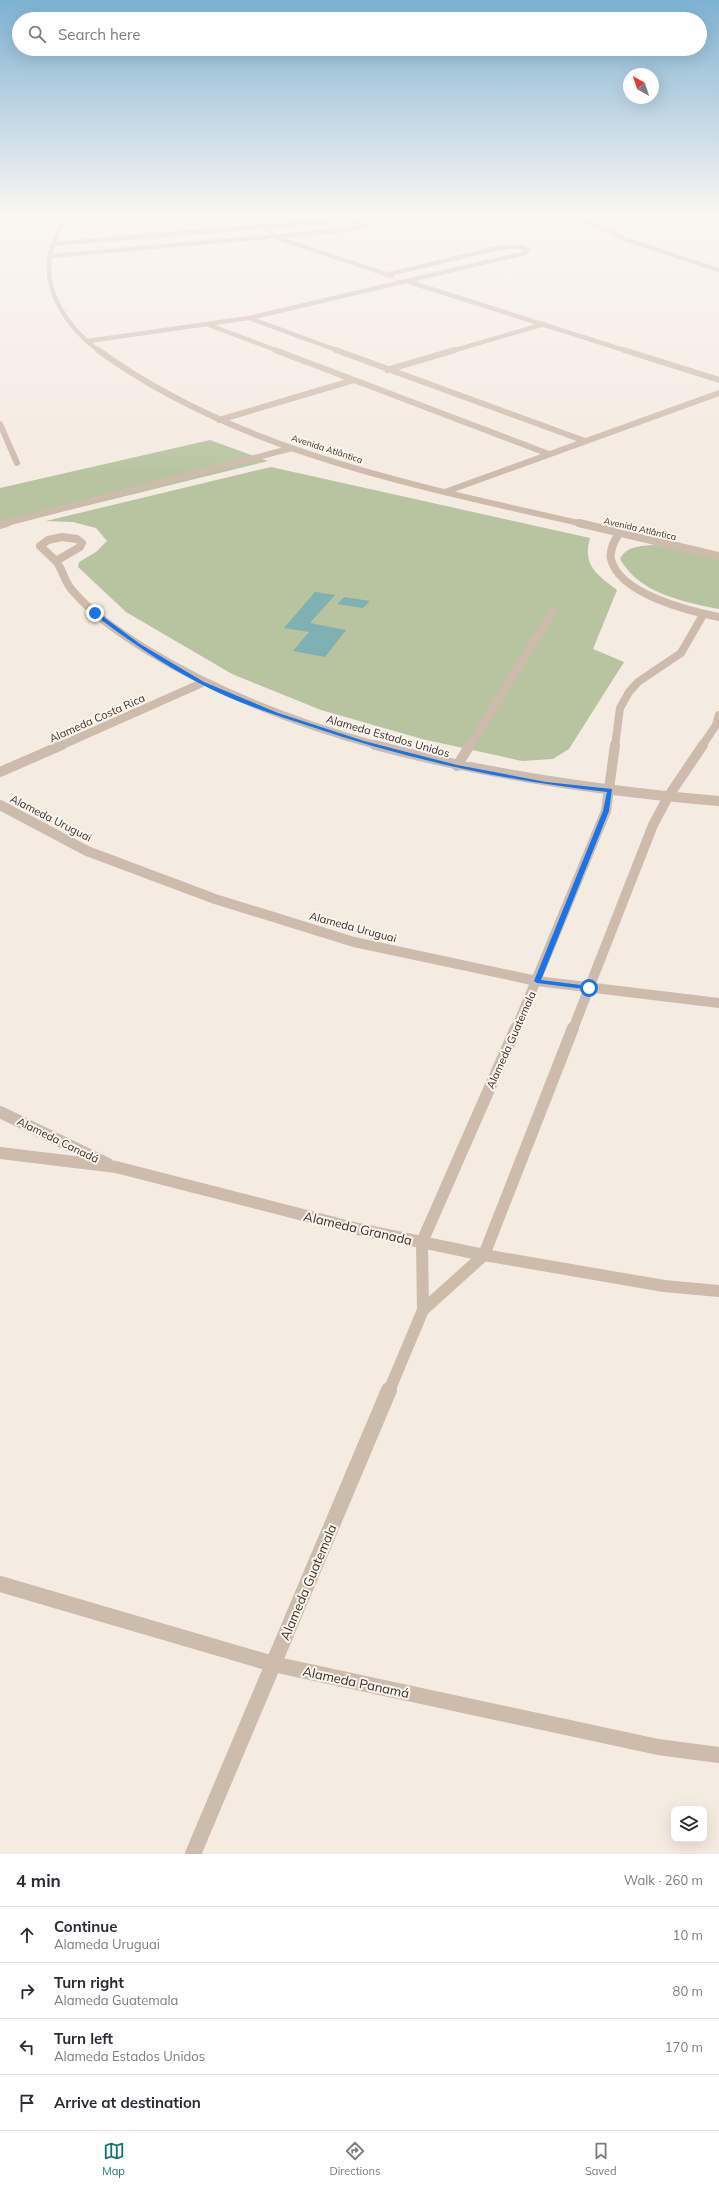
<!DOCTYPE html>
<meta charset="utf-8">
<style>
body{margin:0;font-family:Mulish,sans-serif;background:#f7f7f7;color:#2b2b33}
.controls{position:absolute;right:12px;bottom:12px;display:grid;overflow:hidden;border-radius:8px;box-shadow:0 4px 16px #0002}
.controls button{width:36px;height:36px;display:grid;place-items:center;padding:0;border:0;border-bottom:1px solid #e1e1e2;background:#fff;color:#2b2b33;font:20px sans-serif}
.compass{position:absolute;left:623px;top:68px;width:36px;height:36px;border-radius:50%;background:#fff;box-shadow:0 4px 16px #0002;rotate:321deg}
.stop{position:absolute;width:12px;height:12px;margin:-9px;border:3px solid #1a73e8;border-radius:50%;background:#fff}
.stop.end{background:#1a73e8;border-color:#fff;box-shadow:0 1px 4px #0008}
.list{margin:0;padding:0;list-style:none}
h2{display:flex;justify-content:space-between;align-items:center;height:52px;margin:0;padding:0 16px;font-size:17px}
h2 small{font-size:13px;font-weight:400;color:#7c7c81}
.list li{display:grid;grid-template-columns:26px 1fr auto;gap:12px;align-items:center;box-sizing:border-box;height:56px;padding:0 16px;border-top:1px solid #e1e1e2}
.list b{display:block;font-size:15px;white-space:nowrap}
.list p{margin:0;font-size:13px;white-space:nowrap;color:#7c7c81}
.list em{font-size:13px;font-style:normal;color:#7c7c81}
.icon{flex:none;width:22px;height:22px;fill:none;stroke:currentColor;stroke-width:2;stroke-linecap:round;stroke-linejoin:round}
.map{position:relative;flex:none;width:719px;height:1854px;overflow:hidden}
.search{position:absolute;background:#fff;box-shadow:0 4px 16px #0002;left:12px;right:12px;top:12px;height:44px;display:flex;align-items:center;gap:10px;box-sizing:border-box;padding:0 14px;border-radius:22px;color:#7c7c81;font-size:15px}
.sheet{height:276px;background:#fff}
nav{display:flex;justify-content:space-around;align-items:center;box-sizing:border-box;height:56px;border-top:1px solid #e1e1e2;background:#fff;font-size:11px;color:#7c7c81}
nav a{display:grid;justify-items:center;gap:2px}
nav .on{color:#0f766e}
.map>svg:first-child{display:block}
</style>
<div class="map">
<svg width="719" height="1854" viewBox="0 0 719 1854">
<rect width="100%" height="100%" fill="#f4ebe1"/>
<path fill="#b8c4a0" d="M210 440 268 461 0 527V488Z
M271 467 590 538C582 565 597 575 617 590L593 649 624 662 569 749 553 759 522 761 422 739 321 710 232 674 126 612 78 567 79 562 96 552 107 541 96 528 73 522 46 521Z
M654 545 719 558V609C683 602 639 593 620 559 626 546 641 546 654 545Z"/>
<path fill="#7fb0b2" d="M315 592 335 595 310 623 346 630 325 657 293 651 309 632 284 628Z
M344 597 370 601 363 608 337 604Z"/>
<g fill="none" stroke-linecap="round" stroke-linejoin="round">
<path stroke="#cdbbac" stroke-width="4.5" d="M68 215C61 226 54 238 51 251 41 291 69 329 99 351
M251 215 263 227 280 239 392 276
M574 215 627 240 719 270
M717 215 719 216
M50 256 349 230 366 226 361 222 339 220 54 244
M409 282 627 351
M249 318 339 351
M209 325 278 351
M88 341 249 318 525 253 528 250 521 247H502L386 275
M452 351 544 324"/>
<path stroke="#cdbbac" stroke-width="6" d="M98 350C238 452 417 486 583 524
M275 350 549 454
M336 350 585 441
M624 350 719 380
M387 370 455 350
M219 420 354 380
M0 424 17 463
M445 492 719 393
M3 524 292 448"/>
<path stroke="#cdbbac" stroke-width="8" d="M579 523 719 556
M0 525 7 523
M619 533C615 540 609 550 611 559 619 594 689 611 719 617
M62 537 77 539 82 543 80 547 56 561 40 546 48 540Z
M56 561C63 570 64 581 72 590 93 615 120 633 147 650 219 694 298 724 379 746
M60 746 202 683
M470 746 553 611
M615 746 620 708 629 692 638 682 681 653 703 615
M702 746 716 725 719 715"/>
<path stroke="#cdbbac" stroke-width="10" d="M375 745C488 775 602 791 719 801
M457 766 470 745
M0 772 62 745
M0 805 87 851 215 899 354 942 537 981 719 1003
M516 1029 606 811 615 745
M573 1029 653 825 668 797 703 745"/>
<path stroke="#cdbbac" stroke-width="12" d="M0 1112 108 1164
M0 1153 116 1167 358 1229 484 1255 664 1286 719 1291
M423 1310 484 1255 573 1028
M389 1391 423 1310 422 1242 516 1028"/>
<path stroke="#cdbbac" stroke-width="16" d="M0 1584 273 1664 658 1747 719 1755
M193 1854 389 1390"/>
</g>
<linearGradient id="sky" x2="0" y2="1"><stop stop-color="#7eb2d2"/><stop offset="0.45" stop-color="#faf6f2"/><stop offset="1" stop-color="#faf6f2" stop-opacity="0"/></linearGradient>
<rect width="719" height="475" fill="url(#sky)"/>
<path fill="#1a73e8" d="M93 612H97L140 644 204 682 278 713 364 741 457 765 546 782 612 789 609 811 541 980 589 986 592 987V990L537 983 534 981 603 811 607 792C506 781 406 759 309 726 273 714 234 702 199 683 162 664 127 639 93 614Z"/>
<g text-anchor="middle" stroke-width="4" stroke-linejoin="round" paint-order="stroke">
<g font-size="9" fill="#3b302b" stroke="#fbf5ee">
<text transform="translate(327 449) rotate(18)" y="3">Avenida Atlântica</text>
<text transform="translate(640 529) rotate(13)" y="3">Avenida Atlântica</text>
</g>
<g font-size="11" fill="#3b302b" stroke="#fbf5ee">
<text transform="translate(97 718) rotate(-24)" y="4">Alameda Costa Rica</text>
<text transform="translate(388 736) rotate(16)" y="4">Alameda Estados Unidos</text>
<text transform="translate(51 818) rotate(27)" y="4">Alameda Uruguai</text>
<text transform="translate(353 927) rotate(15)" y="4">Alameda Uruguai</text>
<text transform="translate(511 1040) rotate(-66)" y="4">Alameda Guatemala</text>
<text transform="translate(58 1140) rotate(26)" y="4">Alameda Canadá</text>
</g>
<g font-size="13" fill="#3b302b" stroke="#fbf5ee">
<text transform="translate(358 1228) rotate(13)" y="5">Alameda Granada</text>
<text transform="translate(308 1582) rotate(-67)" y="5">Alameda Guatemala</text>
<text transform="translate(356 1682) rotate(12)" y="5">Alameda Panamá</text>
</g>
</g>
</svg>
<div class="controls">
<button><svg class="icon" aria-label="layers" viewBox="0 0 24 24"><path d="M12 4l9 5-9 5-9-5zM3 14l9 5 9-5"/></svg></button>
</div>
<svg class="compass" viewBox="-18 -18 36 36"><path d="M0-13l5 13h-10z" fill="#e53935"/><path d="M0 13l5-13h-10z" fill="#7c7c81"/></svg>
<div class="stop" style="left:589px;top:988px"></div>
<div class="stop end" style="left:95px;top:613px"></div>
<div class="search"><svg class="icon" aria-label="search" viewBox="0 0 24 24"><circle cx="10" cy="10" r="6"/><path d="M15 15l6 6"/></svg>Search here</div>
</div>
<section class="sheet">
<h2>4 min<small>Walk · 260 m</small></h2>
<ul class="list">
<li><svg class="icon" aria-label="ahead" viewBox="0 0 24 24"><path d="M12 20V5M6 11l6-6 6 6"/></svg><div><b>Continue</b><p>Alameda Uruguai</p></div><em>10 m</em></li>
<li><svg class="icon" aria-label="right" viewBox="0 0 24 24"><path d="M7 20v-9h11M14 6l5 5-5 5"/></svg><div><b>Turn right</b><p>Alameda Guatemala</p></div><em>80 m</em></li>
<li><svg class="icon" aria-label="left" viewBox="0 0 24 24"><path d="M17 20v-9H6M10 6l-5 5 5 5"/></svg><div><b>Turn left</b><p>Alameda Estados Unidos</p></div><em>170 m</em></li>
<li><svg class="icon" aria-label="arrive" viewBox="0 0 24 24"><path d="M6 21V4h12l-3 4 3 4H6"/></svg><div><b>Arrive at destination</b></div></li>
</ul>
</section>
<nav>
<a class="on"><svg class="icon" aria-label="map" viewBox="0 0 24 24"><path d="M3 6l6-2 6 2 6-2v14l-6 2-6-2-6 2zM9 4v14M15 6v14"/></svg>Map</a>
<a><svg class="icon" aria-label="directions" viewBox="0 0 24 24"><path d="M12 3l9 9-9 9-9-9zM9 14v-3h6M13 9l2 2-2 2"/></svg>Directions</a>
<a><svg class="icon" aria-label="saved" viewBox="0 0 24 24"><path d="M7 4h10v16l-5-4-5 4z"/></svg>Saved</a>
</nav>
